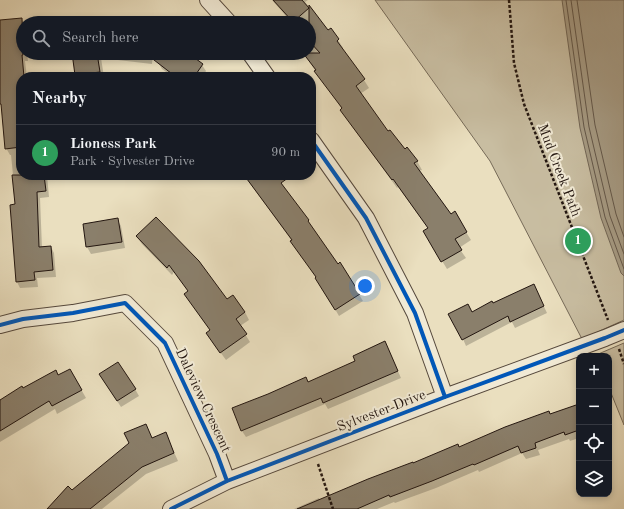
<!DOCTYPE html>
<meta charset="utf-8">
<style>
body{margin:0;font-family:"Old Standard TT",serif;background:#20242c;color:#f1f3f6}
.controls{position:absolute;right:12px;bottom:12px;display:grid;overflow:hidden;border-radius:8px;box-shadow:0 2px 6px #0003}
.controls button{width:36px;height:36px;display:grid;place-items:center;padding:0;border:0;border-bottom:1px solid #363941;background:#171b24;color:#f1f3f6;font:20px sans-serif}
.you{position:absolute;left:365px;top:286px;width:14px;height:14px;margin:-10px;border:3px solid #fff;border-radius:50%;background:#1a73e8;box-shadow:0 0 0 6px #1a73e833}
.badge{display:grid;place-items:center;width:26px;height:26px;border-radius:50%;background:#b45309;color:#fff;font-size:13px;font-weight:700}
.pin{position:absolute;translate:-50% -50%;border:2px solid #fff;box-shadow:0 1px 4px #0006}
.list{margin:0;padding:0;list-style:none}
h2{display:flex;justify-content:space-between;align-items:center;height:52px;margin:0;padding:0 16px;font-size:17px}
h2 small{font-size:13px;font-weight:400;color:#9ea1a6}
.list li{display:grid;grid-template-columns:26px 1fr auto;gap:12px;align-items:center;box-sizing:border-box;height:56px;padding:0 16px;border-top:1px solid #363941}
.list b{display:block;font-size:15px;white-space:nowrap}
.list p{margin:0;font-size:13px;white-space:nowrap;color:#9ea1a6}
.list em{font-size:13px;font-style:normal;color:#9ea1a6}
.icon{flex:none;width:22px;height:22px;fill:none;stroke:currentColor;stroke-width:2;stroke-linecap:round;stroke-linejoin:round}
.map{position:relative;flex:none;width:624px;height:509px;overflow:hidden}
.search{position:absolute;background:#171b24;box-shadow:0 2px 6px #0003;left:16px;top:16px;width:300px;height:44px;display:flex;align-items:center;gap:10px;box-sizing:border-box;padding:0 14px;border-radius:22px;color:#9ea1a6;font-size:15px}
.panel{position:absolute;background:#171b24;box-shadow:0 2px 6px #0003;left:16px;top:72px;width:300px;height:108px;border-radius:16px}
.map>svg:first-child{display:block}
</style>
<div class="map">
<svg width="624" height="509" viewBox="0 0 624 509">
<rect width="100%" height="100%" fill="#eadfbf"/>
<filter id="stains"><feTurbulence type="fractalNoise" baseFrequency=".005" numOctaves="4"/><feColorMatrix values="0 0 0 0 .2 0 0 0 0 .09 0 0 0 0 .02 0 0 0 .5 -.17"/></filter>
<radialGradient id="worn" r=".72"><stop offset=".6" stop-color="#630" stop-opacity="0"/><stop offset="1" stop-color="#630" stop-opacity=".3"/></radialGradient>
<path fill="#c8bda1" stroke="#766a58" d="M375 0H624V320L582 339 490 161Z
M624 343V425L609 388V356H596V355Z"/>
<path fill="#a69b84" stroke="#726656" d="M562 0H624V276L621 273 601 218 580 128Z"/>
<path fill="#0003" d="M272 0H308L305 2 328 31 338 40 343 48 341 49 364 80 369 88 360 94 388 132 404 150 417 161 422 170 419 171 451 215 455 213 466 232 471 240 459 248 466 258 447 269 424 231 428 228 398 187 397 188 346 118 341 110 342 109 303 53H309V23H292Z
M22 20 24 23 23 53H27L28 61H25L27 77H21V175H47L49 197 40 198 42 248 51 247 54 253 56 277 37 278 38 287 20 288 17 282 16 205 11 155H10L6 148 0 92V21Z
M73 53H153L152 64 101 58 104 77H77L76 75Z
M165 53H187L202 65 206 71 203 76 204 77H173L162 69 158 62Z
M244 175H275L308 221 338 265 340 264 363 301 339 316 317 278 292 241Z
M117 219 121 226 125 248 91 254 87 247 84 225Z
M137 237 227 301 245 312 249 320 240 326 250 342 226 360 212 341 211 331 189 292 174 272 172 275 142 244Z
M537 292 547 313 515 328 512 322 466 346 463 339 472 313 493 304Z
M388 349 401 378 328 409 325 404 246 437 242 431 234 409 308 383Z
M70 370 86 398 57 414 55 409 0 442V401L58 376Z
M104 381 135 389 139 396 121 407Z
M579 405V438L570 441 569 439 538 450 540 455 526 459 522 453 479 472 478 470 436 488 395 503 394 502 377 509H294L319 498 320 500 459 448Z
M145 425 152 439 169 441 178 461 146 474 102 509H49L130 444Z"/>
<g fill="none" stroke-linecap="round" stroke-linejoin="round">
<path stroke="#64584a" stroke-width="1" d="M566 0 584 127 605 217 624 269
M571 0 589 127 610 216 624 254
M577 0 595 125 616 214 624 237"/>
</g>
<path fill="#8a7f6b" stroke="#231610" d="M273 0H302L309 8V5L328 30 331 28 339 39 337 41 365 79 356 86 388 131 390 130 405 149 407 147 418 161 414 163 451 214 455 211 467 232 455 239 462 250 441 262 423 231 428 228 393 179 392 180 340 110 342 108 314 71 316 70 303 53H320L309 41V8L293 22Z
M22 18 23 55H22L24 77H21V147L5 149 1 104H0V20Z
M72 53H97L100 72 75 75Z
M145 53H188L203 64 194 77H176Z
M12 175H44L46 191 37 192 39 247 51 246 53 270 34 272 35 280 16 282 10 205 15 204Z
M244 175H292L281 183 309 220 308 221 338 264 340 262 360 294 335 310 315 278 316 277 290 241 292 240Z
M156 217 199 261 227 299 233 295 245 312 236 319 247 334 220 353 206 333 210 330 184 294 188 291 169 265 167 268 136 236Z
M118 218 122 242 86 247 83 224Z
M534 284 544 306 510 322 508 316 462 340 448 314 468 304 472 312 492 301 493 303Z
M385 341 398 371 323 403 321 398 241 431 232 408 268 394 306 377 308 382 355 361 353 356Z
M118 362 136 389 117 401 99 374Z
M70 369 82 390 52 406 49 401 0 431V400L22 386 23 388 56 370 58 375Z
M579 404V430L565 435 564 432 535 443 536 448 521 453 518 446 474 465 473 464 432 481 390 497 389 495 357 509H297L368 479 413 462V463L458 444 459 447 505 427 549 411 550 414Z
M146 424 152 438 166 432 174 453 142 467 90 509H47L68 486 72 490 129 443 124 433Z"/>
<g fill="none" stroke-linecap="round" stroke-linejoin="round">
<defs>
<path id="minor" d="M208 0 229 23
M250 53 267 77
M311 140 366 218 415 313 445 397
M0 325 23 319 73 313 125 303 165 343 217 454 227 481
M171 509 227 481 445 397 605 338 624 330"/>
</defs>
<use href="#minor" stroke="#55483c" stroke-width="18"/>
<path stroke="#231610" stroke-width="2.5" stroke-dasharray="3 2" stroke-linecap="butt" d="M509 0 514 63 524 104 608 320
M619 349 624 364
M318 464 333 509"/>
<use href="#minor" stroke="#f1ead5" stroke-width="16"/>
<defs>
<path id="cycleway" d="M311 140 366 218 415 313 445 397
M0 325 23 319 73 313 125 303 165 343 217 454 227 481
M171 509 227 481 445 397 605 338 624 330"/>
</defs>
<use href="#cycleway" stroke="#f1ead5" stroke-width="6"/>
<use href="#cycleway" stroke="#0057b8" stroke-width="4"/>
</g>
<g text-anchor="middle" stroke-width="4" stroke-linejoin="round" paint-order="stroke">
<g font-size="14" fill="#231610" stroke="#f1ead5">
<text transform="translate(560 170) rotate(69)" y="5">Mud Creek Path</text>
<text transform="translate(204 400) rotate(65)" y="5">Daleview Crescent</text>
<text transform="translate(381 410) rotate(-21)" y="5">Sylvester Drive</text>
</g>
</g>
<rect width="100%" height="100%" filter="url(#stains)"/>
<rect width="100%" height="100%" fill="url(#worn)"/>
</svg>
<div class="controls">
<button>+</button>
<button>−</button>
<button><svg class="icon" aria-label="locate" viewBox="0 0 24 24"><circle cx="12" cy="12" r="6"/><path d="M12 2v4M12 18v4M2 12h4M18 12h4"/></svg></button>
<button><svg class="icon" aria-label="layers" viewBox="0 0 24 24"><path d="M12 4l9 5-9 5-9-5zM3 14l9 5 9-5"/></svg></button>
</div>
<div class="you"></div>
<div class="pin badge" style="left:578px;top:241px;background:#2e9e5b">1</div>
<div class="search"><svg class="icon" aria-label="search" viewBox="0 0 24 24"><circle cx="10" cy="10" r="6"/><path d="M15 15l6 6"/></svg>Search here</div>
<section class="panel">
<h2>Nearby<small></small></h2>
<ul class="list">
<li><span class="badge" style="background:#2e9e5b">1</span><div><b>Lioness Park</b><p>Park · Sylvester Drive</p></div><em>90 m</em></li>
</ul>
</section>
</div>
